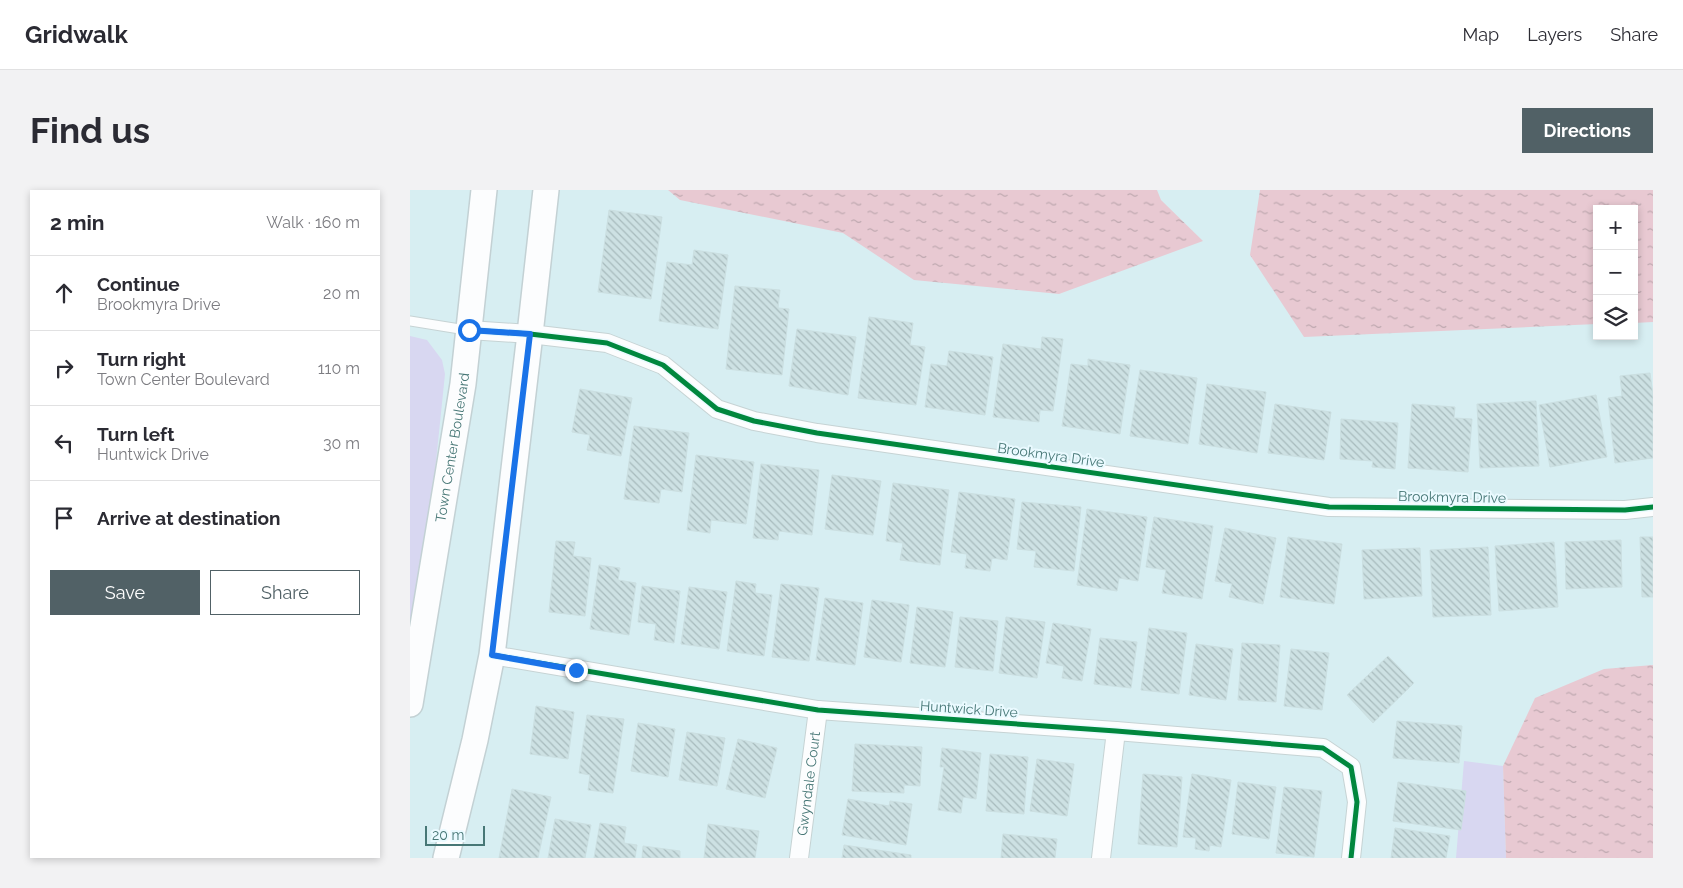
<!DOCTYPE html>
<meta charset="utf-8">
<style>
body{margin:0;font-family:Raleway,sans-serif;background:#f2f2f3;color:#2b2b33}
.controls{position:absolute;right:15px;top:15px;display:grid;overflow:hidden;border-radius:0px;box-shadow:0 2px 8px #0003}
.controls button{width:45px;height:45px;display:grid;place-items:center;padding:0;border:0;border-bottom:1px solid #e1e1e2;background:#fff;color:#2b2b33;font:25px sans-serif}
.scale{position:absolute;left:15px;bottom:12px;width:60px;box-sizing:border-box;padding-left:5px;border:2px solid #477776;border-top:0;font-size:14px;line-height:18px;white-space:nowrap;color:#477776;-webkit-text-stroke:4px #eafaff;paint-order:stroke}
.stop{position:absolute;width:15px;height:15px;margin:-11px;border:4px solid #1a73e8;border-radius:50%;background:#fff}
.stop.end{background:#1a73e8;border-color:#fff;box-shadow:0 1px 5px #0008}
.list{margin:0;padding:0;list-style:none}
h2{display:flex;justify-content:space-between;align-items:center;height:65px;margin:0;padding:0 20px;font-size:21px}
h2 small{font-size:16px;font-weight:400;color:#7c7c81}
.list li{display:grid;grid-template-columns:32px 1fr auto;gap:15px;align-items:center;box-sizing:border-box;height:75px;padding:0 20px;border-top:1px solid #e1e1e2}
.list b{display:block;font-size:19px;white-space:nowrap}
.list p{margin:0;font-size:16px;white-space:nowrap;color:#7c7c81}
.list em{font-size:16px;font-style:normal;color:#7c7c81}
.actions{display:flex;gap:10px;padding:15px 20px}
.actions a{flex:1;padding:11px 0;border:1px solid #516166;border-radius:0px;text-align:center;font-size:18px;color:#516166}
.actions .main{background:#516166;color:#fff}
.icon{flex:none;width:28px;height:28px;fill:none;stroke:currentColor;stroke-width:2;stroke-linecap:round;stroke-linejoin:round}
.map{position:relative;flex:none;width:1243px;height:668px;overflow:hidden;border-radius:0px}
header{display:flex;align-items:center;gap:30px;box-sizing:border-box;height:70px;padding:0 25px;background:#fff;border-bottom:1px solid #e1e1e2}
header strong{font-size:24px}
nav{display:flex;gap:28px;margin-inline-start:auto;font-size:18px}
.intro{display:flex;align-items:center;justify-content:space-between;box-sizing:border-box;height:120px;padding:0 30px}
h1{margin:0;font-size:35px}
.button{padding:12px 22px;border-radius:0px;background:#516166;color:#fff;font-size:18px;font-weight:700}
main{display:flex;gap:30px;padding:0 30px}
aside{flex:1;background:#fff;border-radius:0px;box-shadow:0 2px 8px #0003}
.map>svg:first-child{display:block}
</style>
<header>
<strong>Gridwalk</strong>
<nav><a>Map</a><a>Layers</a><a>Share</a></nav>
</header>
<div class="intro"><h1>Find us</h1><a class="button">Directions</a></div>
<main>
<aside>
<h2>2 min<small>Walk · 160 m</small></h2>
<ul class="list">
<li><svg class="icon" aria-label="ahead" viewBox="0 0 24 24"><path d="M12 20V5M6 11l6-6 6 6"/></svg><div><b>Continue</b><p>Brookmyra Drive</p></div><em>20 m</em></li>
<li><svg class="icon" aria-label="right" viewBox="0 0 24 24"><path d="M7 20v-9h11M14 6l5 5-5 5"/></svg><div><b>Turn right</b><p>Town Center Boulevard</p></div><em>110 m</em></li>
<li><svg class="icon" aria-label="left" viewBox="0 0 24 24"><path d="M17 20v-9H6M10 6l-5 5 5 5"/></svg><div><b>Turn left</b><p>Huntwick Drive</p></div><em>30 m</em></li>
<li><svg class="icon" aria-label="arrive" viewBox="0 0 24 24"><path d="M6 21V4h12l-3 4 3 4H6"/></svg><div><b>Arrive at destination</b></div></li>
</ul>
<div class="actions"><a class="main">Save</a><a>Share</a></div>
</aside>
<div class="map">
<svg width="1243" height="668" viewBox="0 0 1243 668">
<defs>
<pattern id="water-ripples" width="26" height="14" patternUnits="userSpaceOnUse" patternTransform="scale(1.25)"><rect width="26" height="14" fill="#e8c9d2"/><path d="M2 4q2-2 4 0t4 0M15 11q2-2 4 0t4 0" fill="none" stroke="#bea8af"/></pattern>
<pattern id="building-back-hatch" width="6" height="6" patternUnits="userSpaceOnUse" patternTransform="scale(1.25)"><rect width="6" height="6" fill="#cde1e3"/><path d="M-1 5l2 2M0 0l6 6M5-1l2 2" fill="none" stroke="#a8bbbd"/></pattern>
</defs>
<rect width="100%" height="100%" fill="#e9f4f8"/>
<path fill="#d7eef2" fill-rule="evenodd" d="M0 0H1243V668H0ZM1187 19H1224V146H1187Z"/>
<path fill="#d8d7f1" d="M0 146 17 150 32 170 35 184 21 320 0 450Z
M1054 571 1093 576 1096 668H1046Z"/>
<path fill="url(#water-ripples)" d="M258 0H747L751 10 793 51 649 104 504 90 433 43 270 10Z
M850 0H1243V132L1224 133V19H1187V134L894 147 840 65Z
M1243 475V668H1096L1093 576 1125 508 1194 479Z"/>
<path fill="url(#building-back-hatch)" stroke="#cbdfe1" d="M199 20 252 27 241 109 188 102Z
M284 60 318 65 308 139 249 131 257 72 282 75Z
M325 96 370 100 368 118 379 119 372 185 316 179Z
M459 127 503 133 500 155 515 157 506 215 448 208Z
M387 139 446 147 438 205 379 196Z
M632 147 653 149 643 221 630 220 629 232 583 227 593 154 631 159Z
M539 161 583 167 575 225 515 217 521 174 537 176Z
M678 169 720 175 710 244 652 236 661 174 678 176Z
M730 180 787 188 778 254 720 246Z
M1240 183 1243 205V268L1205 273 1198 208 1212 206 1210 186Z
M797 194 856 202 847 263 789 254Z
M170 199 222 208 211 266 177 260 180 245 162 242Z
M1186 205 1197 267 1140 277 1129 215Z
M1126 211 1129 276 1070 278 1067 214Z
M865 214 921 222 914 270 858 263Z
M1002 214 1045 217 1044 228 1062 229 1058 282 998 278Z
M931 229 988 233 985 279 962 277 963 271 930 269Z
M224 236 279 243 272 302 251 299 249 313 214 309Z
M286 265 344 272 336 334 301 330 300 343 277 340Z
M351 274 409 280 402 345 369 341 368 350 343 348Z
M422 285 471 291 463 345 415 339Z
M483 293 539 300 530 375 490 370 493 353 476 351Z
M549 302 605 309 597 370 582 368 580 381 555 378 557 364 541 362Z
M612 312 671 317 664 381 624 377 626 361 607 359Z
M677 319 737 327 728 391 709 388 707 401 667 395Z
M744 327 803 336 792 409 752 403 756 380 736 377Z
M815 338 866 348 853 414 819 407 822 394 805 391Z
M878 347 932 354 924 414 870 407Z
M1230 347H1243V407H1232Z
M1211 350 1212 397 1156 399 1155 352Z
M146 351 165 352 163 366 181 368 175 426 139 422Z
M1144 352 1148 417 1089 421 1085 356Z
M1078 357 1081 425 1023 427 1020 360Z
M1010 358 1012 406 954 409 952 360Z
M189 375 210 378 208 390 226 393 219 445 180 439Z
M326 391 346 394 345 403 362 405 354 466 317 461Z
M371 394 409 398 399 471 362 467Z
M232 396 270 401 264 453 244 450 246 434 228 432Z
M279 397 317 402 309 459 271 454Z
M415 408 453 413 445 475 406 470Z
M462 410 499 415 491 472 454 467Z
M507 417 543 422 535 477 500 473Z
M550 427 588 431 583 481 545 477Z
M596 427 635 432 627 488 589 483Z
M643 433 681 439 672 491 652 488 654 476 636 473Z
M739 438 777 443 769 504 731 500Z
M690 448 727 452 721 498 684 494Z
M832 453 870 455 866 512 828 510Z
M786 454 823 459 816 510 779 505Z
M881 459 919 463 912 520 874 516Z
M978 466 1004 493 963 533 937 505Z
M126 516 164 522 158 569 120 564Z
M177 525 214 529 203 603 178 600 180 585 169 583Z
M987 531 1052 536 1049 573 983 568Z
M228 533 265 539 258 587 221 581Z
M277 542 315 548 307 596 269 590Z
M328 549 367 558 355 608 316 599Z
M445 554 512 557 510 596 494 595V603L442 601Z
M532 558 571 563 566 609 553 607 551 623 528 620 534 577H530Z
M580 564 618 567 614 624 576 621Z
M627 569 664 574 657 626 620 621Z
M733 584 772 587 767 657 728 654Z
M782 584 821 590 811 657 800 655 799 661 785 659 786 648 773 647Z
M828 592 866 597 859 649 822 644Z
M988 592 1056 601 1051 640 983 631Z
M874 597 912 601 904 667 866 663Z
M102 599 141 607 128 668H89Z
M438 609 479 616 480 611 502 614 496 655 432 645Z
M145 629 181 635 175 668H138Z
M190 633 216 637 214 653 227 655 225 668H184Z
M298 634 349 641 345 668H294Z
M985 638 1040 646 1036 668H981Z
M593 644 647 649 645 668H591Z
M434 655 501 665V668H432Z
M233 656 270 661V668H232Z"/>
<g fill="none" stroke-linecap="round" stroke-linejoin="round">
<defs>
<path id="lane" d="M0 131 56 140"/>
<g id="street">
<path d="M59 140 120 144 197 153 253 175 307 219 344 231 407 243 919 317 1215 320 1243 317"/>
<path d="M82 465 408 520 706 541 913 558 941 577 947 612 941 668"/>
<path id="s1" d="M389 668 408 520"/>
<path d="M691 668 706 541"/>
</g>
<g id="secondary">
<path id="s2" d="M0 514 53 194 74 0"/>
<path d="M36 668 65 550 82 465 120 144 136 0"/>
</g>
</defs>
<use href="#lane" stroke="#c6d3d4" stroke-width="11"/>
<use href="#street" stroke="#c6d3d4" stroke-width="20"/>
<use href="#secondary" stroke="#c3d1d4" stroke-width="28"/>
<use href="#lane" stroke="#fcfdfe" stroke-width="9"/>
<use href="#street" stroke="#fcfdfe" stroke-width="18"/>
<use href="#secondary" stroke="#fcfdfe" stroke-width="25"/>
<defs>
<path id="cycleway" d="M59 140 120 144 197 153 253 175 307 219 344 231 407 243 919 317 1215 320 1243 317
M82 465 408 520 706 541 913 558 941 577 947 612 941 668"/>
</defs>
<use href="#cycleway" stroke="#eafaff" stroke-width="8"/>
<use href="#cycleway" stroke="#00873e" stroke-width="5"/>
</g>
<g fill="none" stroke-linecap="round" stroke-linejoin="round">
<path stroke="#1a73e8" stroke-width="6" d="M59 140 120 144 82 465 166 480"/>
</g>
<g text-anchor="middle" stroke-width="4" stroke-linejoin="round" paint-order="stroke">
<g font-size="14" fill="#477776" stroke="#eafaff">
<text dy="5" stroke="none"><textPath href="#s2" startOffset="260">Town Center Boulevard</textPath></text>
<text transform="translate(641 265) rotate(8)" y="5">Brookmyra Drive</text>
<text transform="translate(1042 307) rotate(1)" y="5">Brookmyra Drive</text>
<text transform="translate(559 519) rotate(4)" y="5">Huntwick Drive</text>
<text dy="5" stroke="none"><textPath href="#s1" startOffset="75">Gwyndale Court</textPath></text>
</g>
</g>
</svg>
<div class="controls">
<button>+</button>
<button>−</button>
<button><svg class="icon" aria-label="layers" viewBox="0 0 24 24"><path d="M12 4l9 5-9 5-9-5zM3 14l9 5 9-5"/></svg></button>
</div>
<div class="scale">20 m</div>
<div class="stop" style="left:59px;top:140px"></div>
<div class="stop end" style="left:166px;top:480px"></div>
</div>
</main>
